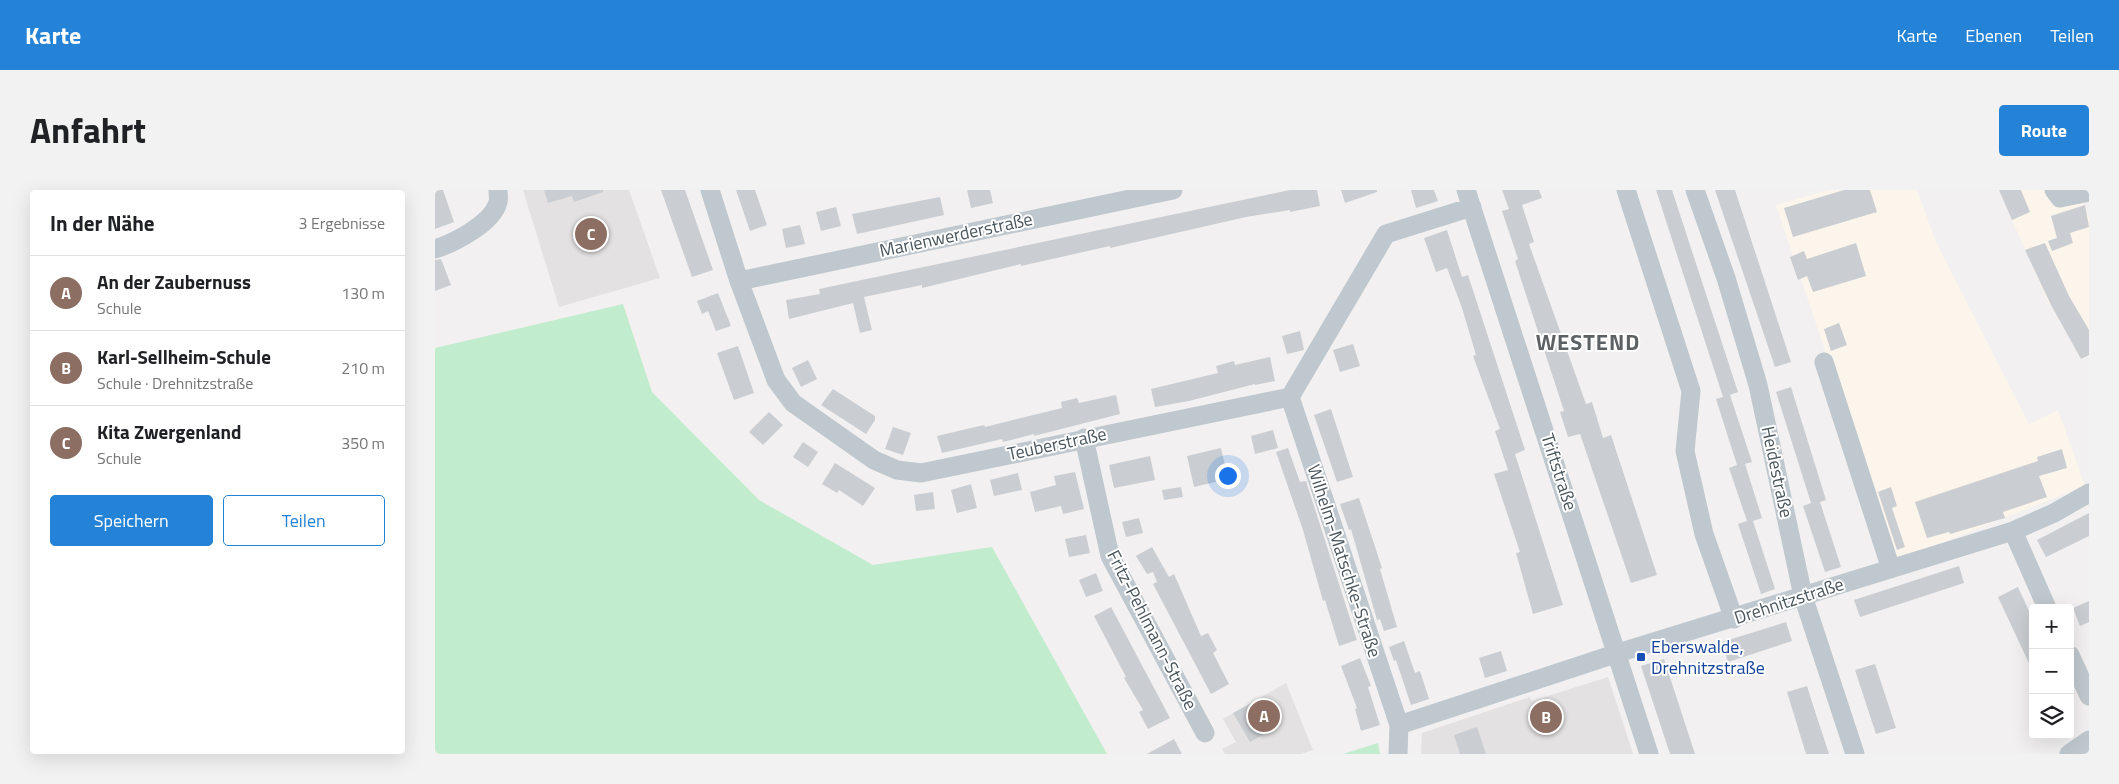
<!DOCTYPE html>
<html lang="de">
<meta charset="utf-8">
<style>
body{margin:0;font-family:"Titillium Web",sans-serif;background:#f2f2f2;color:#202124}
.controls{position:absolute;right:15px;bottom:15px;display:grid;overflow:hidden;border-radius:5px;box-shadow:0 5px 20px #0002}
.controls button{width:45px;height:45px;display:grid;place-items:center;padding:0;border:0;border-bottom:1px solid #e0e0e0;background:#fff;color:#202124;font:25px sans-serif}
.you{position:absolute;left:792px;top:285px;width:18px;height:18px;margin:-12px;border:4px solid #fff;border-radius:50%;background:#1a73e8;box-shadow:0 0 0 8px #1a73e833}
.badge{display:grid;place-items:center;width:32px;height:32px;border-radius:50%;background:#2583d7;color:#fff;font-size:16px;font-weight:700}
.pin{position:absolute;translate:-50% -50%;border:2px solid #fff;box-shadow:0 1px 5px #0006}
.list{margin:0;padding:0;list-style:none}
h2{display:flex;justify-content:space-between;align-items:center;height:65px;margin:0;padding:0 20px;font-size:21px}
h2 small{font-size:16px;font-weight:400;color:#757577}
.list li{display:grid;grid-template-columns:32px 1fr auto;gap:15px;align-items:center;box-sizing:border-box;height:75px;padding:0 20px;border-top:1px solid #e0e0e0}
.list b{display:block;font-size:19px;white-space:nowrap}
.list p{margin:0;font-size:16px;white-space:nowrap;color:#757577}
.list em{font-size:16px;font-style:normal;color:#757577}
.actions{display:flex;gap:10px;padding:15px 20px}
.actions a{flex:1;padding:11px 0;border:1px solid #2583d7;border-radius:5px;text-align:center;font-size:18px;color:#2583d7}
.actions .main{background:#2583d7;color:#fff}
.icon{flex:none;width:28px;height:28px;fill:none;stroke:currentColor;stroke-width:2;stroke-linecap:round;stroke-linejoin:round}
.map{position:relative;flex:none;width:1654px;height:564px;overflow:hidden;border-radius:5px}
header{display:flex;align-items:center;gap:30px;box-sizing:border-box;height:70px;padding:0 25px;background:#2583d7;color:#fff}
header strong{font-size:24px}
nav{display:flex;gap:28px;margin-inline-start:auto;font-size:18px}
.intro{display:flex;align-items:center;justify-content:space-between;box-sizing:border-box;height:120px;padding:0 30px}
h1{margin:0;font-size:35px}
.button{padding:12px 22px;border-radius:5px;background:#2583d7;color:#fff;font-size:18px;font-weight:700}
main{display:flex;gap:30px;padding:0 30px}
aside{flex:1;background:#fff;border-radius:5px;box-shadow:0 5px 20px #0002}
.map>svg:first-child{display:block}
</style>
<header>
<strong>Karte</strong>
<nav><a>Karte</a><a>Ebenen</a><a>Teilen</a></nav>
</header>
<div class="intro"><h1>Anfahrt</h1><a class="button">Route</a></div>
<main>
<aside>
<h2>In der Nähe<small>3 Ergebnisse</small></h2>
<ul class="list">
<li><span class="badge" style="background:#8d6e63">A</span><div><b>An der Zaubernuss</b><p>Schule</p></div><em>130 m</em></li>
<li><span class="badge" style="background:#8d6e63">B</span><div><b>Karl-Sellheim-Schule</b><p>Schule · Drehnitzstraße</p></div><em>210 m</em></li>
<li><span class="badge" style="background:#8d6e63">C</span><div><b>Kita Zwergenland</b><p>Schule</p></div><em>350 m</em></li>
</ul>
<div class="actions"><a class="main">Speichern</a><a>Teilen</a></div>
</aside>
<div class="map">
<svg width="1654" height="564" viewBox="0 0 1654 564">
<rect width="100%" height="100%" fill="#f2f0f0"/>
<path fill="#fbf5eb" d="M1393 0H1482L1501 52 1594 234 1623 220 1650 296 1461 371 1341 15Z
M1564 0H1645L1654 28V165L1646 169 1611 107Z"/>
<path fill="#e3e1e1" d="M88 0H194L225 88 124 117Z
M1173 487 1198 564H986L987 543 1095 507 1097 511Z
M851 493 878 560 866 564H790L787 559 801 552 788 529Z"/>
<path fill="#c2ecce" d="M188 114 217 202 324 310 438 375 557 357 672 564H0V158Z
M943 553 945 564H908Z"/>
<path fill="#caced2" d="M0 0H8L19 32 0 39Z
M109 0H168V2L139 12 137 6 113 13Z
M226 0H250L278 80 257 87Z
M301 0H320L332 35 315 41Z
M532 0H555L558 13 536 18Z
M855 0H882L885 16 855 22V20L811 27 675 58V56L586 76V74L487 98V95L429 107 437 140 425 143 418 113 354 129 351 110 385 104 384 99Z
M906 0H942V2L910 13Z
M976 0H999L1003 11 981 18Z
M1067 0H1104L1107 8 1087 15 1099 52 1094 54 1151 214 1157 212 1168 248 1176 245 1222 385 1196 393 1145 244 1133 247 1125 222 1129 221 1080 71 1083 69 1067 21 1074 19Z
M1221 0H1237L1303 202 1295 205 1317 272 1310 274 1327 328 1318 331 1340 399 1326 404 1303 334 1312 331 1294 278 1302 275 1281 209 1288 207Z
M1280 0H1300L1356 172 1340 177Z
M1409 0H1435L1442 22 1358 47 1349 18Z
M1564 0H1586L1595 22 1577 30Z
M505 7 509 25 422 44 417 24Z
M1650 15 1654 37 1635 43 1638 53 1617 61 1613 51 1622 48 1616 26Z
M401 17 406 36 386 41 381 22Z
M365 35 370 54 351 58 347 39Z
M1012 40 1027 87 1033 85 1090 260 1080 264 1128 415 1098 424 1081 363 1085 362 1059 284 1073 280 1060 241 1065 239 1038 166 1041 165 1027 118 1012 78 1001 82 989 48Z
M1421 53 1431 86 1378 102 1372 86 1363 90 1355 67 1369 61 1372 69Z
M1610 53 1634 106 1654 140V165L1646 169 1616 115 1590 60Z
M6 69 16 95 0 101V70Z
M283 103 296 136 281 141 273 121 267 124 262 111Z
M1404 133 1412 155 1396 161 1389 139Z
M865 141 869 160 852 164 847 146Z
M918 154 925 176 905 182 898 160Z
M303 156 319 203 299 210 282 163Z
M835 167 840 191 820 195V194L754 211 720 217 716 199 783 183 781 176 799 171 800 175Z
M373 170 382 189 366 197 357 178Z
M1356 197 1391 310 1385 312 1406 377 1390 382 1368 316 1376 313 1341 202Z
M398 199 440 226V230L431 244 386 215Z
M681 205 685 224 599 246V244L568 252 567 249 507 263 502 246 549 235 550 237 627 218 626 212 642 208 644 213Z
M896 219 918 287 902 292 879 225Z
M334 222 348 235 328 255 314 242Z
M458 237 476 243 468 265 450 259Z
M838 240 843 258 820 264 816 246Z
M368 252 383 262 373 277 358 267Z
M786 258 793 289 759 297 752 266Z
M853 258 865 292 871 291 922 450 904 456 890 410 888 411 868 340 841 262Z
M1627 259 1632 278 1604 286 1612 307 1568 322 1570 328 1515 344 1514 342 1492 348 1480 312 1603 271 1602 267Z
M715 266 720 290 679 298 674 275Z
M400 273 440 298 428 316 404 300 402 303 387 294Z
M640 282 649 319 628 324 626 316 600 322 595 302 621 295 619 286Z
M583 283 587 300 559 306 555 290Z
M536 294 542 318 522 323 516 300Z
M746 297 748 307 729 310 727 300Z
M1456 297 1462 316 1457 318 1470 357 1462 360 1443 302Z
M498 302 500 319 481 321 479 305Z
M924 308 947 378 945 379 962 437 949 441 945 429 942 430 916 339 914 340 905 314Z
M1654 323V346L1611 367 1602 350Z
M704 328 708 343 691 347 687 332Z
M651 345 655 363 634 367 630 349Z
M717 357 734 387 739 384 766 446 773 443 782 460 778 463 794 494 776 504 718 394 722 392 718 382 712 384 701 366Z
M1524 376 1529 393 1425 427 1419 410Z
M661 383 668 401 651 407 644 390Z
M1583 397 1598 430V482L1563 407Z
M1654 411V432L1645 436 1638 418Z
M676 417 735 528 713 539 704 522 708 520 689 488 691 487 659 426Z
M1351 432 1357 451 1293 472 1287 452Z
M969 451 980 483 985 481 994 509 976 515 961 470 959 471 954 457Z
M1066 461 1072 481 1050 488 1044 468Z
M925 468 936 496 933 497 945 535 926 541 920 519 922 518 906 476Z
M1229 469 1260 564H1235L1206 476Z
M1440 474 1461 538 1441 544 1420 480Z
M1372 496 1378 515 1394 564H1371L1352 502Z
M816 513 833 542 815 552 798 523Z
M1042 537 1051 564H1025L1019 545Z
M739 549 747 564H712Z"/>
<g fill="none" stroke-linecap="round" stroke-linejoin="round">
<path stroke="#bfc8ce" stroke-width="19" d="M275 0 304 91 341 190 358 213 439 270 462 280 486 283 855 207 951 44 1037 17
M1031 0 1214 564
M1191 0 1256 201 1250 261 1269 344 1299 429
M1260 0 1291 88 1323 195 1368 406 1420 564
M1619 0 1625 8 1654 2
M0 59C19 53 58 33 63 12 64 9 63 4 63 0
M304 91 738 0
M1389 172 1456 379
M855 207 964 535 963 564
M649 248 675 366 770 543
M1578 341 1612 418
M1635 465 1654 506
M964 535 1183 463 1578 341 1619 323 1654 303
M1634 564 1654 550"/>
</g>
<rect fill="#1a4fb4" stroke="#fff" stroke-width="2" x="1201" y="462" width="10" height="10" rx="2.5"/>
<g text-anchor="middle" stroke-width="4" stroke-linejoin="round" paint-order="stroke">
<g font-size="18" fill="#49555c" stroke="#fff">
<text transform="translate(521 45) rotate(-12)" y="6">Marienwerderstraße</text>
<text transform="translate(622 254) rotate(-12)" y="6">Teuberstraße</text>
<text transform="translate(1124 282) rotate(72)" y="6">Triftstraße</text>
<text transform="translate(1342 282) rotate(78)" y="6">Heidestraße</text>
<text transform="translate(909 371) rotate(72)" y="6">Wilhelm-Matschke-Straße</text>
<text transform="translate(1354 411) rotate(-18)" y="6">Drehnitzstraße</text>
<text transform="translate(717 440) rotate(63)" y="6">Fritz-Pehlmann-Straße</text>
</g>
<g font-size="18" fill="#164399" stroke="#fff" text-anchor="start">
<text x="1216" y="463">Eberswalde,<tspan x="1216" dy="21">Drehnitzstraße</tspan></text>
</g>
<g font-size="22" font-weight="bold" letter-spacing="1" fill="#5d6164" stroke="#fff">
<text x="1153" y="160">WESTEND</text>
</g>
</g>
</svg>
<div class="controls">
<button>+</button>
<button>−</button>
<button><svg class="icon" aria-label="layers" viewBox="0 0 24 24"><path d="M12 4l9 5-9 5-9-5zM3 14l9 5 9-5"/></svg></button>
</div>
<div class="you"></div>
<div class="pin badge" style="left:829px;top:526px;background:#8d6e63">A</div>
<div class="pin badge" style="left:1111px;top:527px;background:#8d6e63">B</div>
<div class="pin badge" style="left:156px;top:44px;background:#8d6e63">C</div>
</div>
</main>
